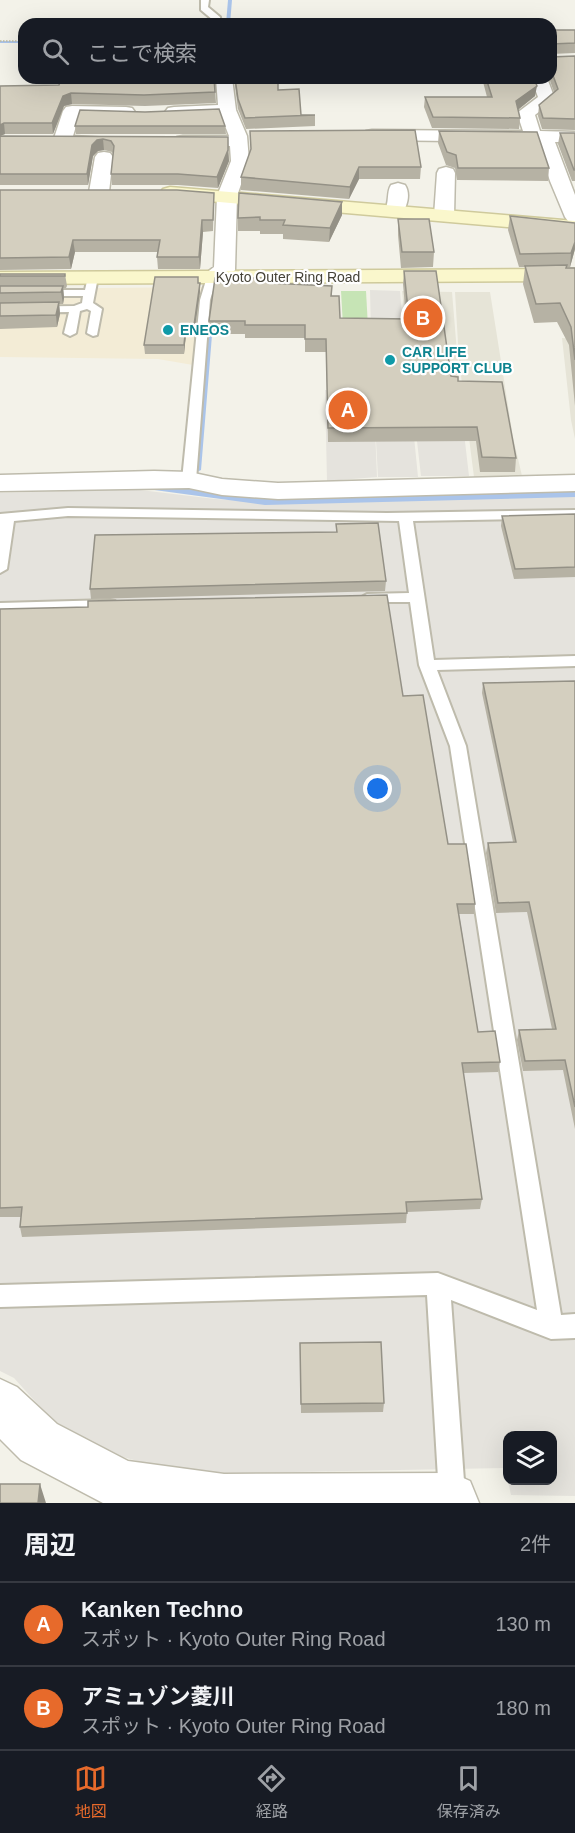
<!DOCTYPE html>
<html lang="ja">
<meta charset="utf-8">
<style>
body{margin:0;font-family:Helvetica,"Noto Sans JP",sans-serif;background:#242831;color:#f1f3f6}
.controls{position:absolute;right:18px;bottom:18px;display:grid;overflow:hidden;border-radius:12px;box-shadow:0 6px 24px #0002}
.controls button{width:54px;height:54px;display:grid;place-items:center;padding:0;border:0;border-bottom:2px solid #363941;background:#171b24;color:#f1f3f6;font:30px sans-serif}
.you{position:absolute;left:378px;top:789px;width:21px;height:21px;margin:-15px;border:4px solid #fff;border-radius:50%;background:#1a73e8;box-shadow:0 0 0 9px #1a73e833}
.badge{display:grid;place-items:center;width:39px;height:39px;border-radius:50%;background:#e76a2b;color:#fff;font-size:20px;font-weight:700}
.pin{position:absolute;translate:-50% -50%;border:3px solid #fff;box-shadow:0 2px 6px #0006}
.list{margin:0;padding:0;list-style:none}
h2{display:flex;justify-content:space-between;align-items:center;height:78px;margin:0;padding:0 24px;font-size:26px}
h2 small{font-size:20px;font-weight:400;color:#9ea1a6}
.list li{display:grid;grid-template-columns:39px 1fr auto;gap:18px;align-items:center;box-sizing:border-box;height:84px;padding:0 24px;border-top:2px solid #363941}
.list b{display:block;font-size:22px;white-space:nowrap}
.list p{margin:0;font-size:20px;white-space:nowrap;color:#9ea1a6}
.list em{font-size:20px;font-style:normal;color:#9ea1a6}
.icon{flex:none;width:33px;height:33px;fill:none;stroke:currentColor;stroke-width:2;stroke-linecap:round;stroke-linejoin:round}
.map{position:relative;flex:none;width:575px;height:1503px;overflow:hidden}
.search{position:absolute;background:#171b24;box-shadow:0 6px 24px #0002;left:18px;right:18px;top:18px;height:66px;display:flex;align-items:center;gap:15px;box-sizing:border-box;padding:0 21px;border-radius:18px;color:#9ea1a6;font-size:22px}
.sheet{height:246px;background:#171b24}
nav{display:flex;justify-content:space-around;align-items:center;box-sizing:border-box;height:84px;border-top:2px solid #363941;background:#171b24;font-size:16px;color:#9ea1a6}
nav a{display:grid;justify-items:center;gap:3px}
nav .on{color:#e76a2b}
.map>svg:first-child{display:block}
</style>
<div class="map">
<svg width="575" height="1503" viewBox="0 0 575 1503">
<rect width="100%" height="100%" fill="#f3f2e9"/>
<path fill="#e6e4d7" d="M402 291 452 292 460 389 412 387Z
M455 292H490L513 437 522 476 474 477 459 360Z
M562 338 575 339V439L571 420Z"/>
<path fill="#f3ecd6" d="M205 287 193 365 158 359 0 357V289Z"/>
<path fill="#e5e3dd" d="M370 290 400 291 407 375H372Z
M408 376 418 477H378L374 404 377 477 327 481 325 390H372Z
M411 389 459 390 469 476H421Z
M132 489 215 499 275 503 575 495V1496L511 1495 508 1481 552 1480V1436H508L507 1477 505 1468 185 1474 112 1454 51 1419 14 1378 0 1371V493Z"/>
<path fill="#c6e4b5" d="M341 291H366L368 327 343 326Z"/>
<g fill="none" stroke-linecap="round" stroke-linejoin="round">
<path fill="#aac4ea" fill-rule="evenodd" d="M228 0H232L230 24H226Z
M0 41H24V43H0Z
M213 284 216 286 201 470 197 472 193 470 195 447 210 286Z
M150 484 265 499 575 491V497L265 505 147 489 146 487Z"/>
<defs>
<path id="lane" d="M201 0H209L208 7 220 17 221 24H213V20L201 10Z
M93 274 98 277 93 303 102 309 97 335 93 336 87 333 91 311 87 309 80 311 76 333 70 336 64 333 69 312 0 313V307L74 306 82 303 83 296H0V290H85L88 277Z
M212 274 217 277 210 300 196 480 189 484 182 480 200 300 207 277Z
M68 508 387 513 575 510V518L413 521 434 660 575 656V666L437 670 466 746 561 1315 575 1314V1338L551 1339 451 1300 465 1495 462 1503H442L439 1495 427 1295 0 1307V1285L438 1273 537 1310 450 746 419 665 410 602H367L360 598 367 594 409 593 399 521 68 516 14 521 7 569 0 573V514Z
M110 600 115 601 117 604 115 607 0 611V603Z"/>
<path id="street" d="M216 78H232L236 110 247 136 249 161 237 196 235 270C228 280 216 284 205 281L201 277 214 267 217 196 231 161 230 146H183L177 145 174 141 177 137 183 136H229L221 115 174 117 168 116 165 112 168 108 174 107 218 105Z
M531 78H547L555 99 535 115 540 131 575 132V142H555L575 195V223L568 221 565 217 550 181 537 142 372 140 366 139 363 135 366 131 372 130 523 131 517 113 538 97Z
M72 106 126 107 132 108 135 112 132 116 126 117 79 116 73 136 108 138 111 142 108 146 56 145 53 141 63 111 66 107Z
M104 152 110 153 113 157 109 192 106 196H92L89 192 95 157 98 153Z
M446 167 453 169 455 173 454 216 451 220H437L434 216 437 173 439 169Z
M398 183 405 185C411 194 407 207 401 215H387L384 211C390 203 386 193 391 185Z
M154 471 189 472 222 479 278 483 575 475V491L278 499 222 495 189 488 0 491V475Z
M0 1379 17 1387 57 1424 128 1461 224 1474 452 1473 470 1481 479 1503H103L21 1460 0 1439Z"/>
<path id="secondary" d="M170 187 575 221V233L163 197 160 193 163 189Z
M575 269V281L0 284V272Z"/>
</defs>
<use href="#lane" stroke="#bebbac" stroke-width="4"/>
<use href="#street" stroke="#bebbac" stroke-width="3"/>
<use href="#secondary" stroke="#cfca9c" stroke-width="3"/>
<path stroke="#beb99e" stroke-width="1.5" stroke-dasharray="1.5 1.5" stroke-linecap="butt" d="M0 41H24"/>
<use href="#lane" fill="#fff" fill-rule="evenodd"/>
<use href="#street" fill="#fff" fill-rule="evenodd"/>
<use href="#secondary" fill="#faf7cc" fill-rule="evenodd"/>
</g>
<path fill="#b6b2a4" d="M551 30H575V53L551 54Z
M575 56V130L542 129 538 116 539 105 554 92 549 78H551V57Z
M214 78 216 103 145 106 72 104 64 106 53 134H5L0 136V86L59 85Z
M234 78H258L260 83 278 90 301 115H315V126L246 129 238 109Z
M482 78H534L535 96 518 110 520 118 519 129 432 128 424 107 425 97H487Z
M75 126H225L226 134H76Z
M439 131 549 168 548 181 457 180 455 168 446 165 438 143Z
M560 133H575V181H572L558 144Z
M0 136 228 137 229 161 218 188 178 185H112L111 174 113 154 112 152 104 150 98 151 93 156 88 185H0Z
M251 150 421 167 420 179H359L349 199 241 190V177Z
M0 190 214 193 213 231 203 232 200 269H158L157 257 158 252H75L71 269 0 270Z
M342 202V215L329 242 283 239V234H260V231H238V218Z
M510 216 575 249 570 267H567V268H575V406L569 345 557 322 534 323 523 284 525 267H519L508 230Z
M398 219 434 252 433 267 401 268 398 235Z
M404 271 451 376 458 381 516 458 515 472H480L476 441 328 442 326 352H305V338H245V334H210L209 321 269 283 332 286V296L340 318 406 319 403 284Z
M0 274H65L67 286 66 288H63L64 298 63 304H59L60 314 57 327 0 329Z
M198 277V283H200V291L194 334H186L184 354H145L144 345Z
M575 514V577L514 579 501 526 502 516Z
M336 524 386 581 385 591 91 599 90 589 336 532Z
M0 609 403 696 448 844 475 904 474 914H459L478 1032 500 1062 498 1072 463 1073 482 1199 480 1209 407 1212 406 1223 22 1237 20 1227 21 1217H0Z
M575 681V1129L563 1070 523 1071 517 1040 519 1030 552 1029 527 912 496 913 486 853 488 843 513 842 482 693 483 683Z
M300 1343 384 1403 383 1412 301 1413Z"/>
<path fill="#949186" d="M537 86 535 96 515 112 516 101Z
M71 93 72 104 64 106 53 134 52 123 63 96Z
M4 123 5 134 0 136V125Z
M103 139 104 150 98 151 93 156 88 185 87 174 92 145 97 140Z
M228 150 229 161 218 188 217 177Z
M359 167V179L349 199 350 187Z
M342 202V215L329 242 330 228Z
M202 220 203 232 200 269 199 257Z
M73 240 75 252 71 269 69 257Z
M575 242V249L570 267 571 253Z
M200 283V291L194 334V325Z
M63 286 64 298 63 304 61 292Z
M59 302 60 314 57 327 56 315Z
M186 325V334L184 354V345Z
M40 1484 46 1503H38Z"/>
<path fill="#d4cfbf" stroke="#949186" stroke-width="1.5" d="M551 30H575V43L551 44Z
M575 56V119L543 118 539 105 558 89 551 70V57Z
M61 78H214L215 92 144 95 71 93 63 96 52 123H4L0 125V86L59 85Z
M235 78H258L260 83H278V90L299 89 301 115H315L245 118 238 99Z
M486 78H534L537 86 516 101 520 118 433 117 425 97H492Z
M219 109 225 126H75L80 110 145 112Z
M415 130 421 167H359L350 187 241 177 251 149 250 131Z
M439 131 537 132 549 168H458L456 155 447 152Z
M560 133H575V170H574Z
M0 136 228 137V150L217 177 178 174H111L114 146 111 141 103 139 97 140 92 145 87 174H0Z
M0 190H177L214 193 213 220H202L199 257H157L160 240H73L69 257 0 258Z
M239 193 342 202 330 228 283 225 285 220H260V217L238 218Z
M510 216 575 223V242L571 253 520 254Z
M398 219H429L434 252H402Z
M567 265 566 268H575V360L571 327 560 303 536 304 525 266Z
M404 271H436L451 376 458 377V381L502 382 516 458 482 457 477 427 328 428 326 339H305V325H245V321H209L215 278H268L269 283 332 286 331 296H339L340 318 409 319Z
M0 274H65V276H0Z
M155 277H198V283H200L194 325H186L184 345H144Z
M0 286H63L61 292 0 293Z
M59 302 56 315 0 316V303Z
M575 514V567L515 569 502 516Z
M378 523 386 581 90 589 95 535 337 532 336 524Z
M387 595 403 696 423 695 448 844H466L475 904H457L478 1032 495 1031 500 1062 462 1063 482 1199 406 1202 407 1213 20 1227 22 1207 0 1208V609L88 607V601Z
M575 681V1107L565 1060 525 1061 519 1030 556 1029 529 902 498 903 488 843 516 842 483 683Z
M381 1342 384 1403 301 1404 300 1343Z
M0 1484H40L38 1503H0Z"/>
<g fill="#0f9aa8" stroke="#fff" stroke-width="2">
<circle cx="168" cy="330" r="6"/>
<circle cx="390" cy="360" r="6"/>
</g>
<g text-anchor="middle" stroke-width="4.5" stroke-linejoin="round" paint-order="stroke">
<g font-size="14" fill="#464338" stroke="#fff">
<text x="288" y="282">Kyoto Outer Ring Road</text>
</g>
<g font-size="14" font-weight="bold" fill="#0d838f" stroke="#fff" text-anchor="start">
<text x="180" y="335">ENEOS</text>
<text x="402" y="357">CAR LIFE<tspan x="402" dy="16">SUPPORT CLUB</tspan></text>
</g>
</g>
</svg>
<div class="controls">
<button><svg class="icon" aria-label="layers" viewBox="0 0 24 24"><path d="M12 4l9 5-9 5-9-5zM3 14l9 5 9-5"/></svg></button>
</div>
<div class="you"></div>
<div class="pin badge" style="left:348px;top:410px">A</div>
<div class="pin badge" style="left:423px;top:318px">B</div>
<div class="search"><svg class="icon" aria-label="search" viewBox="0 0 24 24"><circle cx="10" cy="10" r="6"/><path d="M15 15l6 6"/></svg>ここで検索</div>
</div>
<section class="sheet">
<h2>周辺<small>2件</small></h2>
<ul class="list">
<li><span class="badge">A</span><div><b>Kanken Techno</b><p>スポット · Kyoto Outer Ring Road</p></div><em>130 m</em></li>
<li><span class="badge">B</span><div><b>アミュゾン菱川</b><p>スポット · Kyoto Outer Ring Road</p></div><em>180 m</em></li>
</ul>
</section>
<nav>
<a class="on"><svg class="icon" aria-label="map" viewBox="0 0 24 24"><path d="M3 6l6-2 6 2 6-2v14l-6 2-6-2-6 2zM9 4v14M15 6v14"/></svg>地図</a>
<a><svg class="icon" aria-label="directions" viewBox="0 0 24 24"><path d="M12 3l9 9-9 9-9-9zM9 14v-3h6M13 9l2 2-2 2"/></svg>経路</a>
<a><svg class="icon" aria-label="saved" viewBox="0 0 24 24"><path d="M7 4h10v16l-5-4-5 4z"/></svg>保存済み</a>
</nav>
